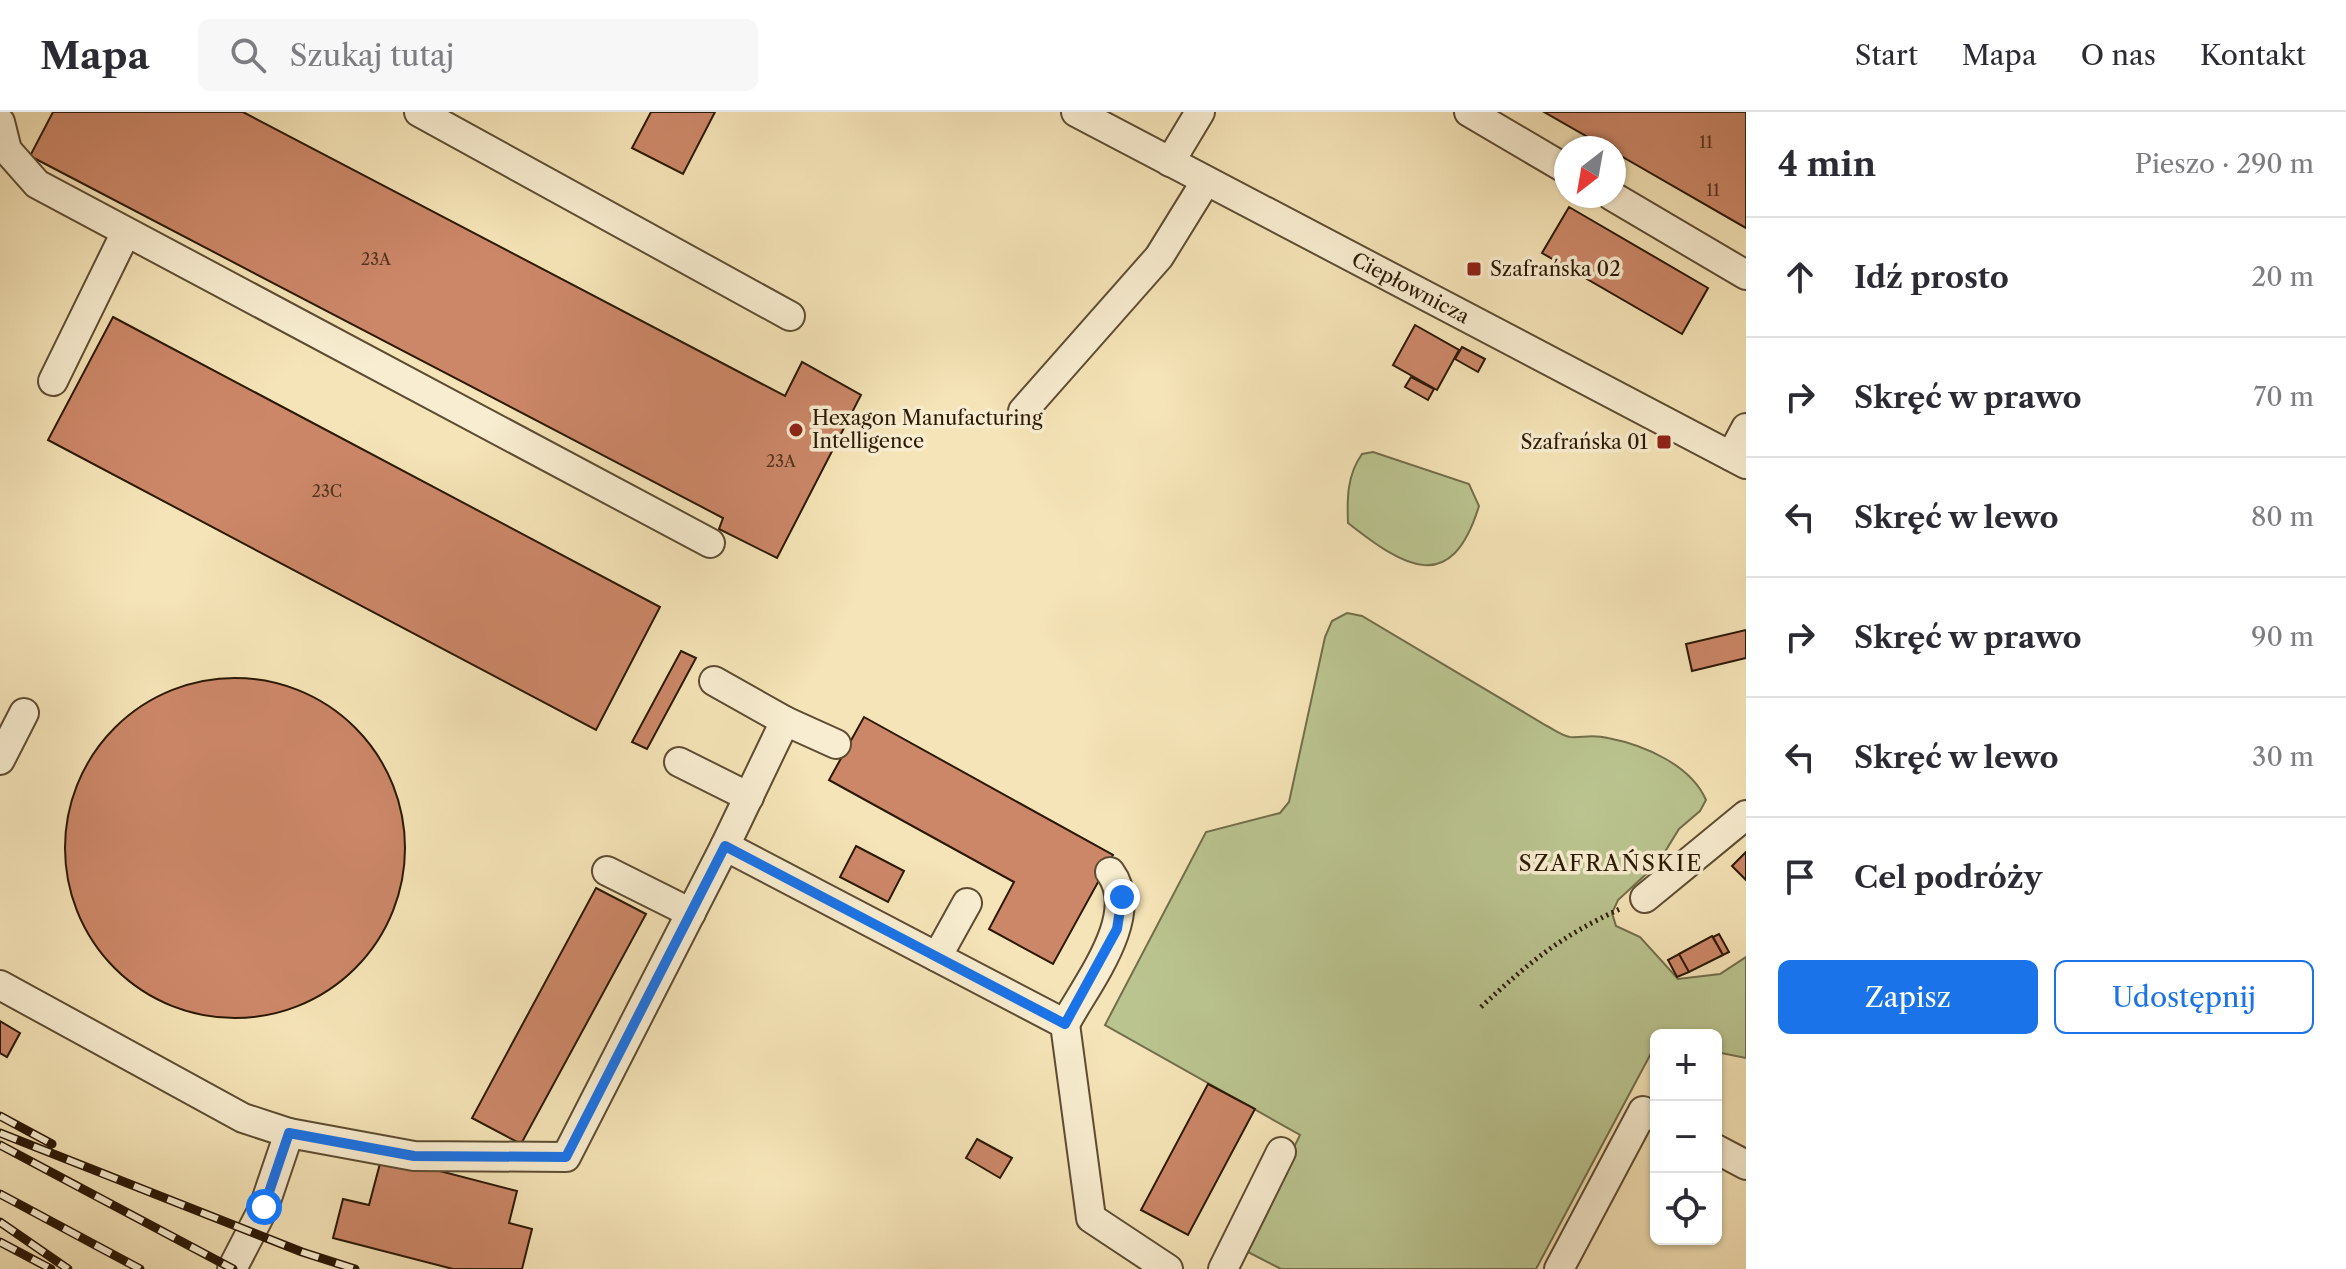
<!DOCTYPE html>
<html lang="pl">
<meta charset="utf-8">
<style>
body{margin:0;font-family:"Libre Caslon Text",serif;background:#f7f7f7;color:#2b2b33}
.controls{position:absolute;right:24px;bottom:24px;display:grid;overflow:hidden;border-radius:12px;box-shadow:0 2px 6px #0004}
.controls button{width:72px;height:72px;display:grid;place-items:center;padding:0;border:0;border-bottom:2px solid #e1e1e2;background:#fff;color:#2b2b33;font:40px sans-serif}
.compass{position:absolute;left:1554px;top:24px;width:72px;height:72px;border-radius:50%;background:#fff;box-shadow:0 2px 6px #0004;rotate:211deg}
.stop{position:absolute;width:24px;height:24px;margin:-18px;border:6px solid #1a73e8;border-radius:50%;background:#fff}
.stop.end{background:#1a73e8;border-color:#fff;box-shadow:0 2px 8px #0008}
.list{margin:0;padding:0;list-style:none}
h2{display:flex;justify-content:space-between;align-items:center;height:104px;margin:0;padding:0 32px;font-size:34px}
h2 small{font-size:26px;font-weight:400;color:#7c7c81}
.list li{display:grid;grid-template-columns:52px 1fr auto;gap:24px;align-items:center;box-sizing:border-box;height:120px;padding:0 32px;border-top:2px solid #e1e1e2}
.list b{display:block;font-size:30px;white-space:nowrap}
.list em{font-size:26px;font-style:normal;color:#7c7c81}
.actions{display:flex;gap:16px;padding:24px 32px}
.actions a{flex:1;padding:18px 0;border:2px solid #1a73e8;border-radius:12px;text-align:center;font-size:28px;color:#1a73e8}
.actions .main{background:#1a73e8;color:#fff}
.icon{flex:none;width:44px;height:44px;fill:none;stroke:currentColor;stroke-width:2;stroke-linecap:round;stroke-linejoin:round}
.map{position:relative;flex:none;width:1746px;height:1157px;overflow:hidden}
header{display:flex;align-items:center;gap:48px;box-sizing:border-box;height:112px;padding:0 40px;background:#fff;border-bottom:2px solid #e1e1e2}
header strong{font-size:38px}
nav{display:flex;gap:44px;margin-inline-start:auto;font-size:28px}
.search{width:560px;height:72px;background:#f7f7f7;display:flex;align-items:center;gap:20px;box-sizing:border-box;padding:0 28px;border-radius:12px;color:#7c7c81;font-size:30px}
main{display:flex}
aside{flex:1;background:#fff}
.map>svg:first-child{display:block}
</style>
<header>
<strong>Mapa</strong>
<div class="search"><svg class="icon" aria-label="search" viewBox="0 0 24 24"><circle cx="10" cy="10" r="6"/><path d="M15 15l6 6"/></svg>Szukaj tutaj</div>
<nav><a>Start</a><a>Mapa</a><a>O nas</a><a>Kontakt</a></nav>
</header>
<main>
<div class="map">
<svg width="1746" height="1157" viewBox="0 0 1746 1157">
<rect width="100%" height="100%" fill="#f5e4b7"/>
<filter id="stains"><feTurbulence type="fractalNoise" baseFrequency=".0025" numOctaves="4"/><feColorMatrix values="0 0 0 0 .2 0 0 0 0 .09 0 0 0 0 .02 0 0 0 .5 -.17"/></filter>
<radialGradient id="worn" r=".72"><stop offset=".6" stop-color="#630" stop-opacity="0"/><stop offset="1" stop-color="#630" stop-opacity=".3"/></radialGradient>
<path fill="#bac48f" stroke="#726e4a" stroke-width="2" d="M1373 340 1469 372 1479 394C1451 485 1404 455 1348 411 1347 387 1347 363 1362 342Z
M1347 501 1362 504 1547 614C1553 617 1563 624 1570 625 1582 626 1592 622 1608 626 1644 633 1691 653 1706 688L1700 699 1679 717 1658 751 1618 788 1612 801 1616 814 1640 825 1678 867 1720 862 1746 845V946L1716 940V923H1656V932L1536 1157H1281L1244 1138 1300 1023 1105 913 1206 720 1280 701 1289 690 1325 525 1332 509Z"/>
<path fill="#cc8768" stroke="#2b1905" stroke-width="2" d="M53 0H243L785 284 802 250 861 283 777 446 719 417 723 406 30 44Z
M651 0H715L683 62 632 36Z
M1544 0H1746V116L1614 40V36H1607Z
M1569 95 1708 176 1682 222 1542 141Z
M113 205 660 495 596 618 48 328Z
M1415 213 1459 238 1437 278 1393 253Z
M1462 235 1485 247 1478 260 1455 247Z
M1411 265 1434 277 1428 288 1405 275Z
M1746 518V546L1692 559 1686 532Z
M681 539 696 546 647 637 632 630Z
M65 736a170 170 0 1 1 340 0a170 170 0 1 1-340 0Z
M864 605 1113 743 1053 852 989 817 1014 770 829 668Z
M856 734 904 759 888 790 840 765Z
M1746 740V768L1732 754Z
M596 776 646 802 521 1032 472 1006Z
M1719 822 1729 840 1723 843 1713 825Z
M1712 824 1723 843 1689 860 1679 842Z
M1679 842 1689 860 1677 865 1668 848Z
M0 909 20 921 7 945 0 941Z
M1208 972 1255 997 1188 1123 1141 1098Z
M977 1027 1012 1046 1000 1066 966 1046Z
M382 1044 517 1079 509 1111 532 1117 522 1157H453L333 1126 343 1087 369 1093Z"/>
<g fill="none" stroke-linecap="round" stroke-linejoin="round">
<defs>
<g id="minor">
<path d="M419 0 790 204"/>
<path id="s1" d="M1076 0 1746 352"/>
<path d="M1469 0 1566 57"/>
<path d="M0 10 7 38 37 72 710 431"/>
<path d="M1170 50 1200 0"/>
<path d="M1612 84 1746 163"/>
<path d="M53 269 126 120"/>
<path d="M1023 299 1159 145 1206 69"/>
<path d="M1731 344 1746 316"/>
<path d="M714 569 785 609"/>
<path d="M0 648 24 601"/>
<path d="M679 650 749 685"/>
<path d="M725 734 785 609 836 632"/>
<path d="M607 759 691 801"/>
<path d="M1645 786 1746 703"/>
<path d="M937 845 967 791"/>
<path d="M0 873 243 1006 289 1021 414 1044 566 1045 725 734 1065 912 1091 1106 1168 1157"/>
<path d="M1065 912C1087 871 1142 803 1110 760"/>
<path d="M1716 1037 1746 1053"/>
<path d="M232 1157 264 1095 289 1021"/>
<path d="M1223 1157 1281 1040"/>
<path d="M1559 1157 1643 999 1656 1005"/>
</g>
</defs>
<use href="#minor" stroke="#5e4c32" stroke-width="32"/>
<path stroke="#2b1905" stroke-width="5" stroke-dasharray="2 4" stroke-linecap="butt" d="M1481 895C1531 849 1559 825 1622 796"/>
<use href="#minor" stroke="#f8edd0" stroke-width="28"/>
<defs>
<path id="rail" d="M0 1004 52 1032
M0 1021 302 1140 355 1157
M0 1033 233 1157
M0 1082 140 1157
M0 1110 68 1157
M0 1130 51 1157"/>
</defs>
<use href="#rail" stroke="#2b1905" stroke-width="9"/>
<use href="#rail" stroke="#f8edd0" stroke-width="6" stroke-dasharray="18" stroke-linecap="butt"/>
</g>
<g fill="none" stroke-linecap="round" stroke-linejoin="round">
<path stroke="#1a73e8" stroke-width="10" d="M264 1095 289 1021 414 1044 566 1045 725 734 1065 912 1117 817 1122 785"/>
</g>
<g fill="#8f2418" stroke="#f8edd0" stroke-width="3">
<rect x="1466" y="149" width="16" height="16" rx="4"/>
<circle cx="796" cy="318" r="8"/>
<rect x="1656" y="322" width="16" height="16" rx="4"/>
</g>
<g text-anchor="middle" stroke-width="7" stroke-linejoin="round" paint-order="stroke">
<g font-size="16" fill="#53341e">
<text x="1706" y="36">11</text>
<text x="1713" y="84">11</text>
<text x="376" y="153">23A</text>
<text x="781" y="355">23A</text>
<text x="327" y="385">23C</text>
</g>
<g font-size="20" fill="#2b1905" stroke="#f8edd0" text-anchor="start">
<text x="1490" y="164">Szafrańska 02</text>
<text x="812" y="313">Hexagon Manufacturing<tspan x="812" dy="23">Intelligence</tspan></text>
<text x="1648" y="337" text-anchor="end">Szafrańska 01</text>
</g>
<g font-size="20" fill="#2b1905" stroke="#f8edd0">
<text dy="7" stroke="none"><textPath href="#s1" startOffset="378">Ciepłownicza</textPath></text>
</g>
<g font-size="22" letter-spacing="2" fill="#2b1905" stroke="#f8edd0">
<text x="1611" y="759">SZAFRAŃSKIE</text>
</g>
</g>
<rect width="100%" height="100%" filter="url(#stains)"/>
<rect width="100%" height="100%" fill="url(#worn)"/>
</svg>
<div class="controls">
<button>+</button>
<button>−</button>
<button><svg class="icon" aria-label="locate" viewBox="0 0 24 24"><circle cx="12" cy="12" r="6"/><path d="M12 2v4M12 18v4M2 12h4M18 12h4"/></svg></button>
</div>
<svg class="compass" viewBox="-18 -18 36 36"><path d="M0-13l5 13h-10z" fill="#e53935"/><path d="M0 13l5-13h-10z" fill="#7c7c81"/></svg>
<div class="stop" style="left:264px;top:1095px"></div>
<div class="stop end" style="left:1122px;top:785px"></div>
</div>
<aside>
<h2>4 min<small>Pieszo · 290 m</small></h2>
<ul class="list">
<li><svg class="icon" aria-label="ahead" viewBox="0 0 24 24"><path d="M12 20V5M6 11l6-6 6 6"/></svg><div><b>Idź prosto</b></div><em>20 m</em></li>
<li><svg class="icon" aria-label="right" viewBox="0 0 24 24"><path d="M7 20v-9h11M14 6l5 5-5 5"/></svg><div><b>Skręć w prawo</b></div><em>70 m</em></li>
<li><svg class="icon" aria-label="left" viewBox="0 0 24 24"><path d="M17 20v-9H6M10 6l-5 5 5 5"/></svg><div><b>Skręć w lewo</b></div><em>80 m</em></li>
<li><svg class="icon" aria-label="right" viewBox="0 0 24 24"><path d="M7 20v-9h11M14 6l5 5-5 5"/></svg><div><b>Skręć w prawo</b></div><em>90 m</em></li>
<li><svg class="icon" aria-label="left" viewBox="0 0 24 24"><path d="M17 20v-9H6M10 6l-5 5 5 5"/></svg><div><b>Skręć w lewo</b></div><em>30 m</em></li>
<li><svg class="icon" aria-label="arrive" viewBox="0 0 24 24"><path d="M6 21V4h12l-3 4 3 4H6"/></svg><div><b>Cel podróży</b></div></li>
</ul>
<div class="actions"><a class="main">Zapisz</a><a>Udostępnij</a></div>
</aside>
</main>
